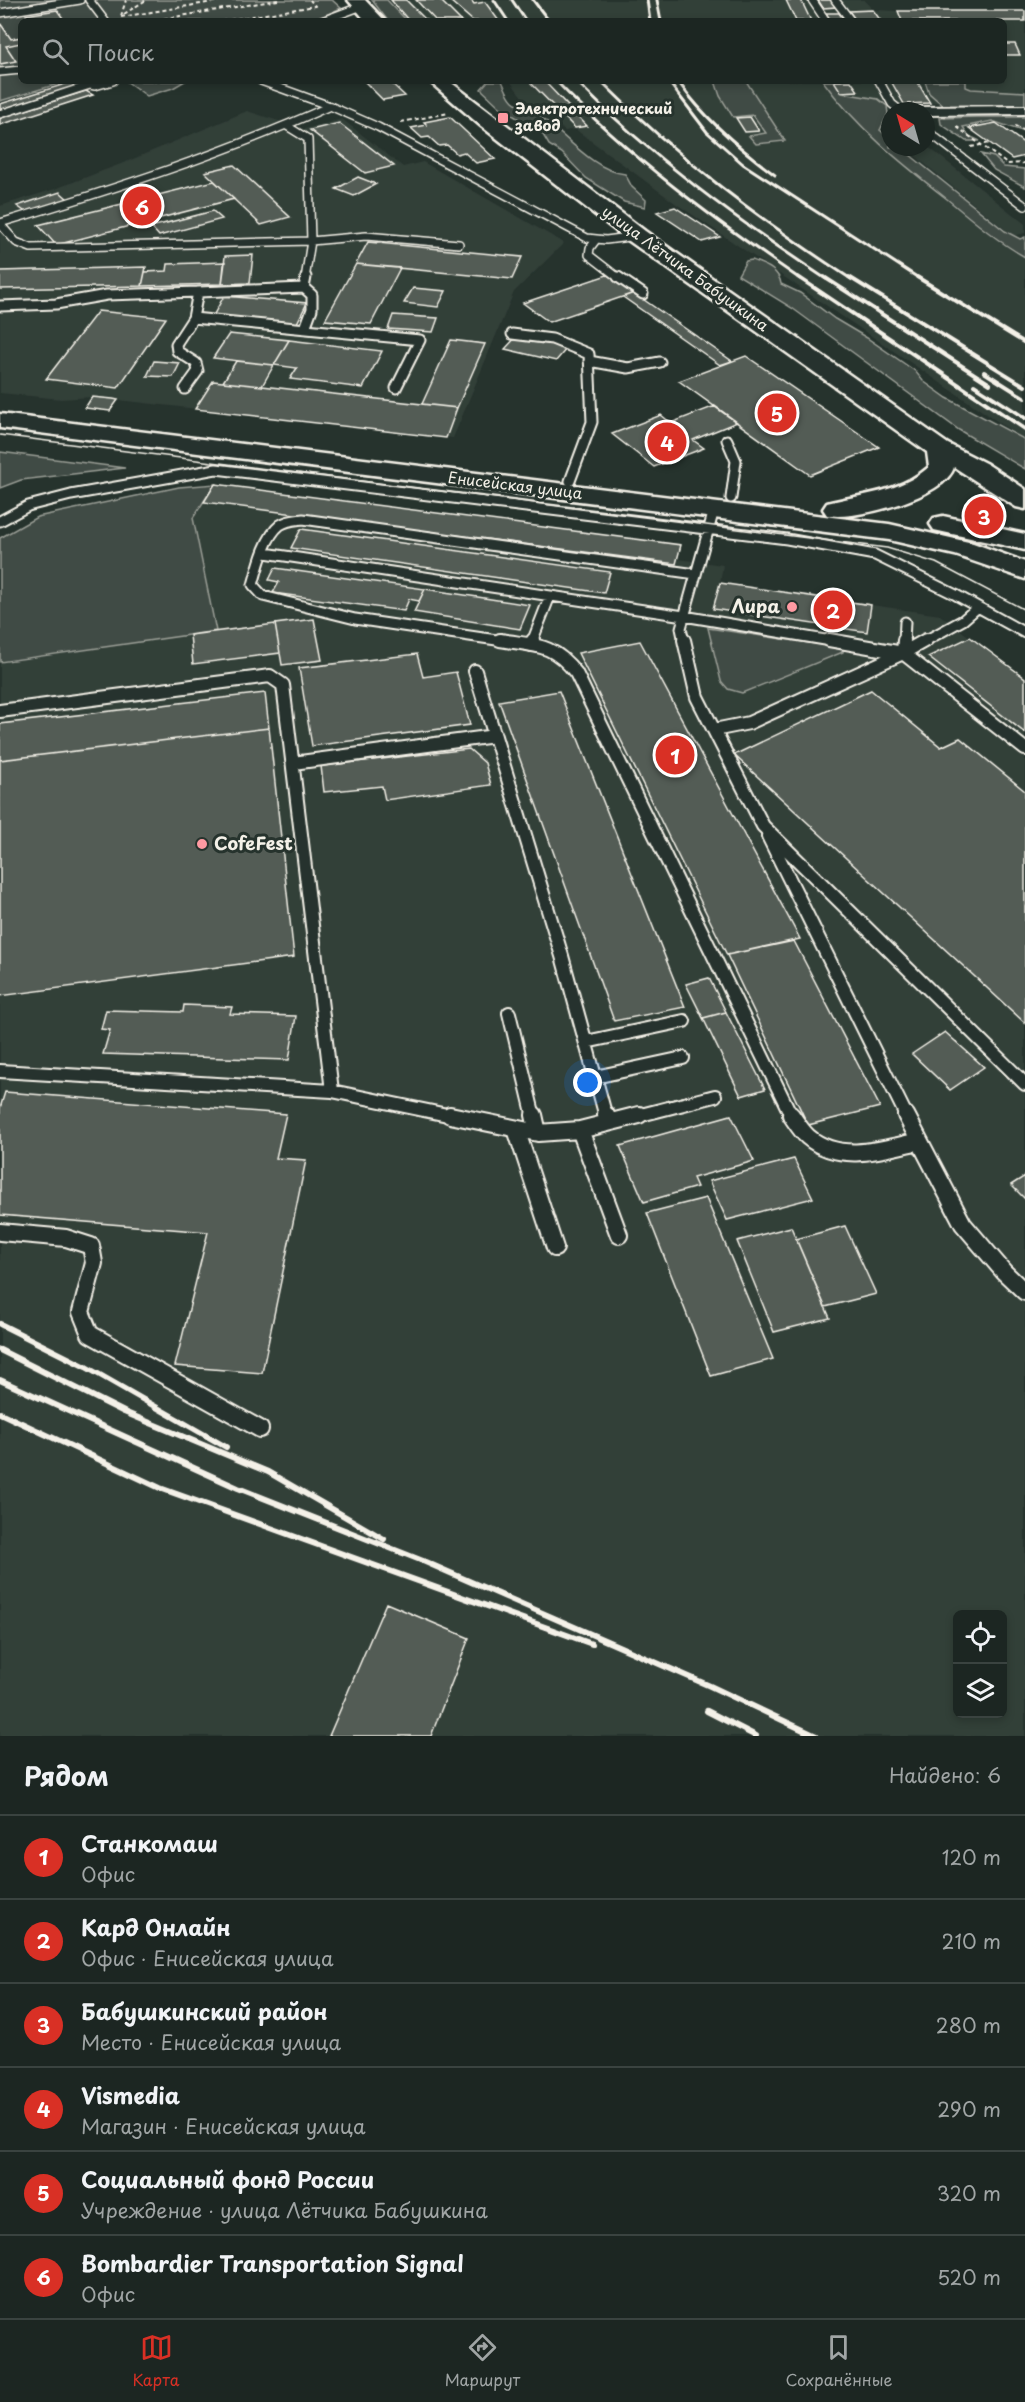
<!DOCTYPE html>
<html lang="ru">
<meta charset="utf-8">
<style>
body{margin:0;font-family:"Playpen Sans",sans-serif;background:#29322f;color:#f1f3f6}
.controls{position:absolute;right:18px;bottom:18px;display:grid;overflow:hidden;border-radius:9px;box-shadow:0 3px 9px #0003}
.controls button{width:54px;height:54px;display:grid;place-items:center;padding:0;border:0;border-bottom:2px solid #3a4340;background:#1c2622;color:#f1f3f6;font:30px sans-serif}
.compass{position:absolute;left:881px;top:102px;width:54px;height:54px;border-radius:50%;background:#1c2622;box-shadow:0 3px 9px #0003;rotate:323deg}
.you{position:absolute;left:588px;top:1083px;width:21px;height:21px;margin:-15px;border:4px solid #fff;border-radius:50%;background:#1a73e8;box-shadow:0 0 0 9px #1a73e833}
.badge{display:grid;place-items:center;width:39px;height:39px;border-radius:50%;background:#d93025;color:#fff;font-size:20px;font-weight:700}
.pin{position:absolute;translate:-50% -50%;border:3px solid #fff;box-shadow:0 2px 6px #0006}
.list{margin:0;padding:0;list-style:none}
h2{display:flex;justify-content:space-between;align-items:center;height:78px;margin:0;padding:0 24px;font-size:26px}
h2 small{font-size:20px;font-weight:400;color:#a0a5a5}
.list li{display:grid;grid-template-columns:39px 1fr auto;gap:18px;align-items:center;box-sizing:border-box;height:84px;padding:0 24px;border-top:2px solid #3a4340}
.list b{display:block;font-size:22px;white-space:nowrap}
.list p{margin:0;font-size:20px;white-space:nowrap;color:#a0a5a5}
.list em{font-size:20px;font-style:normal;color:#a0a5a5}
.icon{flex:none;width:33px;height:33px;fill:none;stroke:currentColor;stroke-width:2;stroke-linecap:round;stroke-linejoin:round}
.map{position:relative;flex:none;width:1025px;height:1736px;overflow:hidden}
.search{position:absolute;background:#1c2622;box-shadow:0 3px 9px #0003;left:18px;right:18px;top:18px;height:66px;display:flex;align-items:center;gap:15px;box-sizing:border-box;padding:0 21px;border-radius:9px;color:#a0a5a5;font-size:22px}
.sheet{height:582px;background:#1c2622}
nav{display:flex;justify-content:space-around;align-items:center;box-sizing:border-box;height:84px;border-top:2px solid #3a4340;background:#1c2622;font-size:16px;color:#a0a5a5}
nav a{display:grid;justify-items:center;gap:3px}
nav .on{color:#d93025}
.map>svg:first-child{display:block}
</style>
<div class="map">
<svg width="1025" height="1736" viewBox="0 0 1025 1736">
<rect width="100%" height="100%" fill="#26332d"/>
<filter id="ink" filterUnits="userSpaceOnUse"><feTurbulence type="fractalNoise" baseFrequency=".0167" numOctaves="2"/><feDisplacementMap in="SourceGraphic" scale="12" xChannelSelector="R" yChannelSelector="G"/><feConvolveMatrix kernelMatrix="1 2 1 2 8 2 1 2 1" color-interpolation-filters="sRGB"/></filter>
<g filter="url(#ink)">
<path fill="#333f39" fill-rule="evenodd" d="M391 0H864L873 10 898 11 902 21H409Z
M1004 21H1025V99L851 106 890 147 1025 253V440L675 203 575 129 565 131 522 97 510 81H1004Z
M247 111 304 129 342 119 403 167 423 162 564 243 514 292 453 438 92 397 61 399 0 393V206L55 189 126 162Z
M926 145 1025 224V233L1013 236 904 147H926Z
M215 484 681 545 678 559 723 565 720 583 940 615 1025 678V1736H0V662L216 631 193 518ZM958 1614H1002V1714H958Z"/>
<path fill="#414b45" stroke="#9a9e96" stroke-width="1.5" d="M0 0H332L341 8 313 21H21V81H68L0 101Z
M372 0H387L407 21H388Z
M126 81H185L173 88 147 96Z
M488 81H502C505 87 508 97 513 101 520 107 530 110 538 115 563 132 593 171 625 174L632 187 646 200 645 207 624 202 586 178 562 153 549 145 542 133 501 108 481 89Z
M715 81H746L785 141 756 144 749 136 766 133 753 115 733 117 720 96Z
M823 81H835L842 93 878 99 887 106 888 114 880 130 890 139V147H900L1005 231 1020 239 1025 237V257C997 241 971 219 947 199 901 163 857 128 823 81Z
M925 81H966V87L971 89 1025 92V105L945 107 929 93Z
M978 117H1025V132L992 121 963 127 969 136 980 141H966L941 124 940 118Z
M981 154 994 157 1004 167 1025 169V187L994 170Z
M752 260C764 265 779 269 781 284L800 293 835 319 867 338 915 371 923 381 947 398 1022 438 1025 441V469L959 430 792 308 738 275 746 261Z
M0 452 125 468 21 480 0 488Z
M215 484 193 518 216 631 0 662V538L37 517 179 487Z
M708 628 843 648V652L742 693 728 689 721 681Z"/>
<path fill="#525c55" stroke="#f4f1e8" stroke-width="1.5" d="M391 0H406L427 21H409Z
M416 0H440L461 21H436Z
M449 0H471L474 4 485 2 499 21H473Z
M786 0H801L811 21H796Z
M818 0H831L836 7 823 8Z
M57 10 65 21H31L26 15Z
M873 10 881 21H856L849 11Z
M898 11H1025V21H902Z
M826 13H839L845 21H831Z
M0 23 11 39 21 37V43L6 46 16 61 0 64Z
M1004 44H1015L1020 55H1005Z
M75 81H96L0 110V104Z
M364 81H389L405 96 383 100Z
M529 81H544L587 126 575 128Z
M834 81H851L858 91 841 92Z
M891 81H917L930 103 904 104Z
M86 91 93 95 0 125V118Z
M450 117 495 159 476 163 464 152 457 154 447 145 439 146 429 137 422 138 411 128 427 125 424 122Z
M750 117 759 131 745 132 736 118Z
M339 123 394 166 365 173 310 130Z
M996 123 1025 144V156L1012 159 969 128Z
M234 165 290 217 261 225 205 172Z
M358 177 376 184 354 196 336 189Z
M214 181 234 199 56 245 38 225Z
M60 192 69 200 27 213 17 206Z
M675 207 720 237 702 242 657 212Z
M213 211 222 219 159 236 151 227Z
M368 242 522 257 512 279 356 264Z
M253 255 250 283 222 284 225 256Z
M225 262 222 284 142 286 145 272 167 271 168 264Z
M356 264 400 268 371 324 325 320Z
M146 267 142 286 0 289V271Z
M607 275 634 293 549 322 523 303Z
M413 288 446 291 438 307 404 303Z
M634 293 732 361 720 365 623 297Z
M224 296 307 303 297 323 213 316Z
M98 311 166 318 118 388 46 379Z
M393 315 438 318 433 332 388 329Z
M229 334 289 340 274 365 213 358Z
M517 336 567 348 556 361 505 349Z
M289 340 382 351 363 388 290 379 297 368 274 365Z
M451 340 485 344 457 408 422 404Z
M746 356 879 447 810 475 679 381Z
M154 361 180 363 173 377 147 376Z
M236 361 274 365 262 386 223 382Z
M213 381 262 386 457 408 446 438 195 409Z
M92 397 113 399 118 400 110 411 85 408Z
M715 406 737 422 693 440 704 448 654 467 612 434 661 415 671 423Z
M215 484 681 545 676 564 204 502Z
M301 529 610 572 604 593 291 548Z
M275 568 425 589 419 601 409 599 404 611 273 593 279 582 269 580Z
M720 583 871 605 867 632 713 609Z
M425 589 530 605 520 629 414 612Z
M314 619 322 660 282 665 275 624Z
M275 624 280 653 193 664 190 635Z
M970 637 1025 678V733L928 657Z
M640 641 800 939 727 955 578 653Z
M417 654 423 677 456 672 470 725 312 746 299 668Z
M871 690 941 747 960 738 1025 791V1023L734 755Z
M559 691 685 1007 614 1021 499 701Z
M265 693 269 728 0 760V724Z
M269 728 294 957 0 996V760Z
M469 749 485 763 491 785 385 800 382 786 324 792 321 766Z
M794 941 880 1107 808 1125 727 955Z
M709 978 726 1012 703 1018 686 984Z
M184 1005 232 1007 230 1014 296 1016 289 1060 103 1054 110 1030 101 1029 106 1010 183 1012Z
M726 1012 765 1089 741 1096 703 1018Z
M945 1032 984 1067 950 1090 912 1054Z
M5 1092 286 1114 276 1158 306 1160 262 1373 175 1366 208 1232 0 1215V1108Z
M731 1115 754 1161 693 1178 697 1187 644 1202 620 1146Z
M794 1159 813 1198 727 1220 709 1181Z
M1025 1176V1199L1011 1185Z
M706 1198 773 1359 711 1376 647 1213Z
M845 1226 876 1294 825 1307 796 1239Z
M791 1227 830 1318 774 1332 737 1241Z
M386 1603 469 1638 431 1736H329Z"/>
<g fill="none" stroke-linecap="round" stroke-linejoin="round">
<defs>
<path id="lane-far3" d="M89 0 105 21
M812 0 826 21
M835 0 851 21
M0 13 80 0
M322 21 362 6
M0 72 21 70
M261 81 330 106 378 127 587 238 606 240 637 236
M879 81 892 104 901 111
M0 114 90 85 95 86 113 81
M926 130 1025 206
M0 223C112 190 223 154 330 106
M0 224 16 242 31 248 311 241 308 139 287 126
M596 240 590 248 589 255 620 279
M305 279 311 241 366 236 459 244"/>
<path id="lane-far2" d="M618 277 643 294
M0 306 56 304 107 295 198 292
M193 318 198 292 304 288
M305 328 312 309V295L304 288 306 277
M512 334 552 339 589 354 592 422 570 481
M589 361 628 368 660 362
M185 389 198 371 196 363 177 351 176 344 193 318 420 340 396 388
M727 440 736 461 731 498
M0 521 28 506 71 495 216 469 787 539 875 555 956 595 1025 633
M265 553 684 616 837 642
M510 642 355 619 263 596 253 585C258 567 265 537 280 525 287 520 295 520 303 519L696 574
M532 642 550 596
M684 642 681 628 714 510
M904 642 905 622
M923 642 963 620 978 607"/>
<path id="lane-far1" d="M500 640C535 646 552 642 576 673L792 1117
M684 640 697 697 763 826 1025 1084
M531 645 533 640
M903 653 1025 749
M903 653 926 640
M903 653 904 640
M475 671 562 956 606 1117
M0 711 270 676 283 685 332 1091 0 1071
M714 730 749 723 903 653 829 640
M293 763 495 736
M768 836 907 1117
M509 1013 534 1117
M586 1042 684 1021
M595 1077 683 1058
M332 1091 457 1117
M633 1117 715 1096"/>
<path id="lane" d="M450 1115 538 1133 534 1115
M606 1115 608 1122
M791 1115C796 1122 801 1131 808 1137 840 1164 884 1149 919 1141
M906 1115 963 1224 1004 1272 1025 1292
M516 1129 555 1248
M580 1130 619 1235
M538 1133 580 1130 639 1115
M0 1232 66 1238 91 1246 94 1263 81 1312 90 1334 260 1429"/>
<path id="street" d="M1025 106V114L926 115V111H910L917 107Z"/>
<path id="secondary" d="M348 0H365L385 21H366Z
M429 81H449L645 231 948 444 987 464 1025 489V509L1016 507 954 467C946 497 854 521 827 515L823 509 827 503C863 494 899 493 929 467L927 452 629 241 481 126Z
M0 414 889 524 973 543 1025 562V579L955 555 889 540 0 428Z
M943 516 1025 534V550L934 530 930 524 934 518Z"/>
</defs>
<use href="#lane-far3" stroke="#f4f1e8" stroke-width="10"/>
<use href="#lane-far2" stroke="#f4f1e8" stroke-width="13"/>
<use href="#lane-far1" stroke="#f4f1e8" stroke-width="16"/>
<use href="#lane" stroke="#f4f1e8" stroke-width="20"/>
<use href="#street" stroke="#f4f1e8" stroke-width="4"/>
<use href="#secondary" stroke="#f4f1e8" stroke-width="5"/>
<path stroke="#f4f1e8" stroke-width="2" stroke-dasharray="4 3" stroke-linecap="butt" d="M124 14 146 0
M121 16 126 0
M121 17 225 0
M150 21 278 0
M223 21 315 6 310 0
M401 122 449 113
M1015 126 1025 131
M957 127 1007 164 1025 163
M971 147 990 143"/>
<use href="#lane-far3" stroke="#26332d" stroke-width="7"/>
<use href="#lane-far2" stroke="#26332d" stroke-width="9"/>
<use href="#lane-far1" stroke="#26332d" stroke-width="12"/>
<use href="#lane" stroke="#26332d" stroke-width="16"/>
<use href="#street" fill="#26332d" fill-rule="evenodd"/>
<use href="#secondary" fill="#26332d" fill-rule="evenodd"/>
<path stroke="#f4f1e8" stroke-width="1.5" d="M0 435 887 548 936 563 1025 610"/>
<path stroke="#f4f1e8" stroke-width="3" d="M494 0 508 21
M512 0 526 21
M533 0 549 21
M647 0 650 21
M657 0 661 21
M556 81C629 157 713 219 800 279
M576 81C651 157 737 220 826 279
M601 81C679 159 759 219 851 279
M668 81 707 132 743 164 920 279
M680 84C706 120 740 149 775 175"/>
<path stroke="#f4f1e8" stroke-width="4" d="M798 277 1025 429
M824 277 990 384
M849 277 1025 386
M917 277 1025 343
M984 372 1025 398
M974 385 1025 418"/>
<path stroke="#f4f1e8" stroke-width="6" d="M0 1324 86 1367 226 1447
M0 1350 124 1412 268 1472 384 1539
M0 1380 238 1488 423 1561 710 1686 816 1736
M0 1413 160 1488 592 1644
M707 1711 756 1736"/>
</g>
</g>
<g fill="#ff9aa2" stroke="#26332d" stroke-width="2">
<rect x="497" y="112" width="12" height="12" rx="3"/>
<circle cx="792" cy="607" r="6"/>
<circle cx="202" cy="844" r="6"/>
</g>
<g text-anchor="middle" stroke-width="6" stroke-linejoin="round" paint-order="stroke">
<g font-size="15" font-weight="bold" fill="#f4f1e8" stroke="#26332d" text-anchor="start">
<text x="515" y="114">Электротехнический<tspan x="515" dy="17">завод</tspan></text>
</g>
<g font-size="15" fill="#f4f1e8" stroke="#26332d">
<text transform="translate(685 269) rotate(36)" y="5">улица Лётчика Бабушкина</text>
<text transform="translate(515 486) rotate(7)" y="5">Енисейская улица</text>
</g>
<g font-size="18" font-weight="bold" fill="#f4f1e8" stroke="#26332d" text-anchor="end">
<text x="780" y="613">Лира</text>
<text x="214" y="850" text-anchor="start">CofeFest</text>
</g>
</g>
</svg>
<div class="controls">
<button><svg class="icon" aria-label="locate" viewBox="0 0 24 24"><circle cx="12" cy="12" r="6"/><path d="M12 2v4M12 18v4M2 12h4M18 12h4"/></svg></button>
<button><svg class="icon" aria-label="layers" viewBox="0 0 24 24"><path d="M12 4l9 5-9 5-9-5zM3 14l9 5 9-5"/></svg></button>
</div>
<svg class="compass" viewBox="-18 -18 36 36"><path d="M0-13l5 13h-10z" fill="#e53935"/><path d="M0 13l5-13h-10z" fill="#a0a5a5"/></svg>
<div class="you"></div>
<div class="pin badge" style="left:675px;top:755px">1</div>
<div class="pin badge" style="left:833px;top:610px">2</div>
<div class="pin badge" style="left:984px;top:516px">3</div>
<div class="pin badge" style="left:667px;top:442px">4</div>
<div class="pin badge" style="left:777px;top:413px">5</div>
<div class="pin badge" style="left:142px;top:206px">6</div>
<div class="search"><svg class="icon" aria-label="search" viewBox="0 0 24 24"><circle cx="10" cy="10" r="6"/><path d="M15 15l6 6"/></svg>Поиск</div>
</div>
<section class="sheet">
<h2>Рядом<small>Найдено: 6</small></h2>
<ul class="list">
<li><span class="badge">1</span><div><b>Станкомаш</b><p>Офис</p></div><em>120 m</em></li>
<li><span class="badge">2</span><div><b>Кард Онлайн</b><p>Офис · Енисейская улица</p></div><em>210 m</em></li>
<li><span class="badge">3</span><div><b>Бабушкинский район</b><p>Место · Енисейская улица</p></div><em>280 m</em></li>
<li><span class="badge">4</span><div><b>Vismedia</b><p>Магазин · Енисейская улица</p></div><em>290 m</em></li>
<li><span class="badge">5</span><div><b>Социальный фонд России</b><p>Учреждение · улица Лётчика Бабушкина</p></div><em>320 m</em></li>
<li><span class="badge">6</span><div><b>Bombardier Transportation Signal</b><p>Офис</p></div><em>520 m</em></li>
</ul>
</section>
<nav>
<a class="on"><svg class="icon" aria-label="map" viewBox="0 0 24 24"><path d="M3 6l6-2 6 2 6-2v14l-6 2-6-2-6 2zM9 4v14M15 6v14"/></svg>Карта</a>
<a><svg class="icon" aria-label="directions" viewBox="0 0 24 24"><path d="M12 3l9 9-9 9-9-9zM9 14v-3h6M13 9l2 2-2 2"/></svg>Маршрут</a>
<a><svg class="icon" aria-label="saved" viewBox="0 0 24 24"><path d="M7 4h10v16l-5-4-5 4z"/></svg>Сохранённые</a>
</nav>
